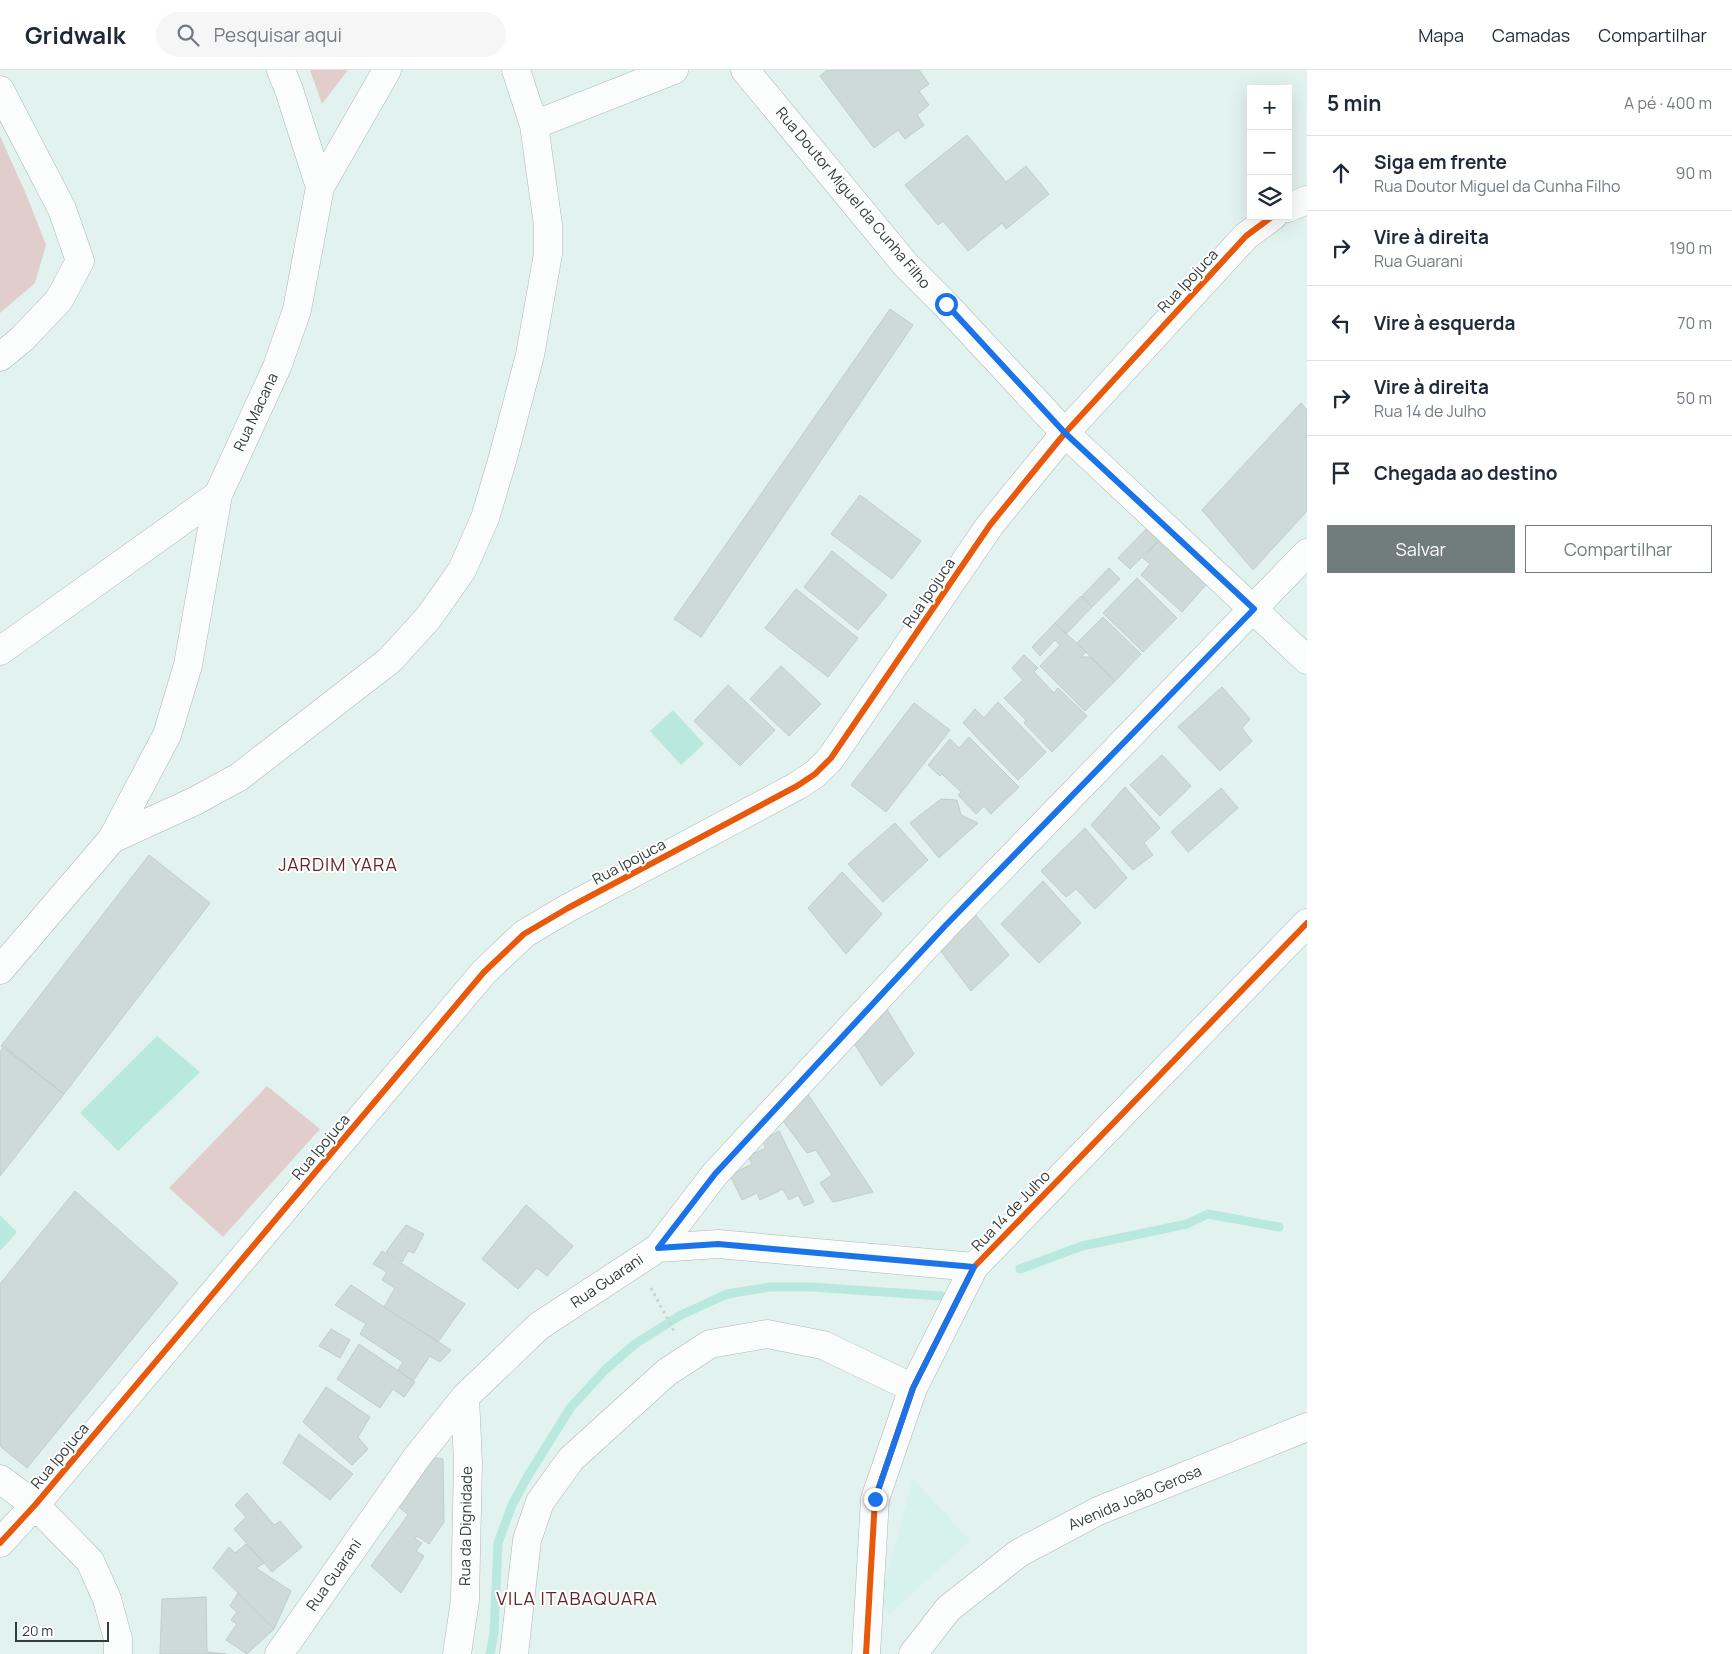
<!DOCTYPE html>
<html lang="pt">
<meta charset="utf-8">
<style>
body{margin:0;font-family:Manrope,sans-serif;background:#f6f6f7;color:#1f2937}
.controls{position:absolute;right:15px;top:15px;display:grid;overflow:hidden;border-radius:0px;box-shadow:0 5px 20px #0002}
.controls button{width:45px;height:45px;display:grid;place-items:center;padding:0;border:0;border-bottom:1px solid #e0e1e3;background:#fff;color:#1f2937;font:25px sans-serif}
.scale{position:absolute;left:15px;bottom:12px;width:94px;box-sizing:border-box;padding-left:5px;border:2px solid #323e3b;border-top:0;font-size:14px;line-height:18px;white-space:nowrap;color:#323e3b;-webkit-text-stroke:4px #fff;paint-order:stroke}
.stop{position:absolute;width:15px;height:15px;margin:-11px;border:4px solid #1a73e8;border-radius:50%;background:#fff}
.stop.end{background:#1a73e8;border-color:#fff;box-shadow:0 1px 5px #0008}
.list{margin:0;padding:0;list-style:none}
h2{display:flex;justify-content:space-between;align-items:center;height:65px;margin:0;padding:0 20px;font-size:21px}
h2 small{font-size:16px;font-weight:400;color:#747a83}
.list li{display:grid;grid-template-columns:32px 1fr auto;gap:15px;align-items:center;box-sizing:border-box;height:75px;padding:0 20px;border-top:1px solid #e0e1e3}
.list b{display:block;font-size:19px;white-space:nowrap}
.list p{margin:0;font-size:16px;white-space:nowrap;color:#747a83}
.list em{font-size:16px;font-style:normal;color:#747a83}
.actions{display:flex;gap:10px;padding:15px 20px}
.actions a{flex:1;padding:11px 0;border:1px solid #707d7a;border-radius:0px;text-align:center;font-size:18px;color:#707d7a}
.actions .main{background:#707d7a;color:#fff}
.icon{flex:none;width:28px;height:28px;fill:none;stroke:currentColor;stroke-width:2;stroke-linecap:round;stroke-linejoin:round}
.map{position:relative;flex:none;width:1307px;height:1584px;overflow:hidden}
header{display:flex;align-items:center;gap:30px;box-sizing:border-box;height:70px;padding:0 25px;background:#fff;border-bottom:1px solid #e0e1e3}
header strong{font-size:24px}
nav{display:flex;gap:28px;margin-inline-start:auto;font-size:18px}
.search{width:350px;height:45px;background:#f6f6f7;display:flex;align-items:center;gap:12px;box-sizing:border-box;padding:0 18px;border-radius:28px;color:#747a83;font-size:19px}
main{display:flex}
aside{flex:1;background:#fff}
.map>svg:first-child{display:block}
</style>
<header>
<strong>Gridwalk</strong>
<div class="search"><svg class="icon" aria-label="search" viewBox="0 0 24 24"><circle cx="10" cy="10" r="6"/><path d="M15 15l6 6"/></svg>Pesquisar aqui</div>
<nav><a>Mapa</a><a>Camadas</a><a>Compartilhar</a></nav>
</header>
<main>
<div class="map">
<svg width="1307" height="1584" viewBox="0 0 1307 1584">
<rect width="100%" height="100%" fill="#e2f2ee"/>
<path fill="#d5f3ec" d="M913 1409 970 1471 889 1544 880 1532Z"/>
<path fill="#e1cecc" d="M310 0H348L322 34Z
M0 66 26 124 46 175 35 213 0 243Z
M267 1016 320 1059 223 1167 169 1118Z"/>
<path fill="#b9e8de" d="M673 640 704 674 681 695 650 661Z
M157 966 200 1002 118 1081 80 1043Z
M0 1145 17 1162 0 1181Z"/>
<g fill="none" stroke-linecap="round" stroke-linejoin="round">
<path stroke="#b9e8de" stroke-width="9" d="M1020 1199 1082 1176 1187 1154 1208 1144 1279 1157
M490 1584 494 1563 498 1473 512 1435 529 1404 571 1337 605 1300 635 1274 681 1245 727 1224 770 1217H812L941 1226"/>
</g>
<path fill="#cddad7" stroke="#c0cdca" d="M827 0H919L929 14 919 21 929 35 917 45 924 55 905 69 898 60 874 78 820 6Z
M967 65 1006 112 1026 96 1049 124 1006 159 1002 153 968 181 943 151 938 155 905 115Z
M890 239 913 255 701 567 674 549Z
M1301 333 1307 340V441L1253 500 1202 440Z
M860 425 921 471 892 509 831 464Z
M1155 450 1167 462 1130 499 1118 488Z
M1162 467 1210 510 1182 542 1141 505 1150 494 1143 488Z
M832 481 887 525 858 560 804 517Z
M1109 498 1120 509 1092 537 1082 526Z
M1137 508 1177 548 1143 582 1103 543Z
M796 519 858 568 828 607 765 558Z
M1081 526 1092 537 1066 564 1055 553Z
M1103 547 1141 584 1115 611 1077 573Z
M1055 553 1086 582 1081 587H1090L1115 611 1085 641 1040 596 1060 575 1055 570 1040 586 1032 577Z
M1024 585 1038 598 1034 602 1054 623 1058 618 1087 646 1052 682 1024 653 1026 650 1004 628 1023 610 1012 598Z
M781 596 821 634 789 666 750 629Z
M728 615 775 660 740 696 694 651Z
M1222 617 1250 649 1242 658 1252 671 1220 701 1178 657Z
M998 632 1046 682 1018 710 963 653 975 639 984 648Z
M914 633 950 660 886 742 851 715Z
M969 667 1019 717 991 744 984 736 976 744 958 725 961 722 942 704 940 706 928 695 950 669 959 678Z
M1162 685 1191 716 1160 746 1130 715Z
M1125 717 1160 758 1144 773 1153 785 1133 800 1091 755Z
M1221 718 1238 738 1188 782 1171 762Z
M941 729 957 730 961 745 978 753 939 788 910 753Z
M895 753 928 790 883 832 848 794Z
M1085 758 1127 808 1095 839 1076 819 1066 827 1041 801Z
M149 785 210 833 64 1024 1 976Z
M842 802 882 844 846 884 808 838Z
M1043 811 1081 853 1039 893 1001 854Z
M969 837 1009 885 971 921 934 872Z
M885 936 914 984 881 1016 852 970Z
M4 976 64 1024 0 1106V982Z
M807 1023 873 1122 833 1132 820 1113 832 1105 816 1080 807 1083 777 1043Z
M779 1061 814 1132 804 1136 798 1125 789 1130 783 1119 760 1130 757 1123 742 1130 730 1105 752 1094 748 1086 766 1078 762 1071Z
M75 1121 178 1213 27 1398 0 1376V1214Z
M526 1135 573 1176 547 1206 537 1198 518 1219 482 1189Z
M406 1155 424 1164 414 1183 408 1181 402 1192 386 1182Z
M382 1181 465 1234 438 1272 384 1237 395 1218 382 1210 387 1202 373 1194Z
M351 1215 384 1237 451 1280 440 1292 430 1286 413 1311 398 1300 403 1292 360 1264 366 1254 335 1235Z
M331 1259 350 1270 340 1288 319 1276Z
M359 1274 415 1312 404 1327 393 1319 380 1338 337 1309Z
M326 1317 370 1347 358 1367 368 1379 352 1395 303 1352Z
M299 1364 353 1404 330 1430 283 1393Z
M419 1385 443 1389 444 1452 429 1474 417 1466 415 1469 422 1473 416 1481 424 1486 401 1523 371 1496 408 1445 391 1430Z
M247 1423 274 1455 280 1451 302 1477 272 1502 234 1459 246 1447 235 1435Z
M246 1474 264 1493 256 1498 291 1521 274 1559 213 1498 229 1477 235 1483Z
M238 1523 274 1559 247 1584 226 1570 237 1554 231 1550 237 1542 230 1536Z
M206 1527 207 1582 226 1584H160L162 1529Z"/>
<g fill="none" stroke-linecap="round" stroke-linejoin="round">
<defs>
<path id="street" d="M745 0 905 194 945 234 1065 363 1307 590
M0 20 62 139 80 191 59 230 22 269 0 287
M534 55 674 0
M320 117 387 0
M1288 138 1307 130
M0 581 218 425 277 297 297 240 320 117 289 20 281 0
M112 769 167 665 188 595 218 425
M0 900 112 769 195 731 239 707 390 590 429 547 462 500 485 448 502 391 530 285 548 184V155L534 55 516 0
M658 1178 718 1174 974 1197
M0 1409 35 1435 90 1491 107 1529 118 1569V1584
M0 1473 35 1435 484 902 524 864 568 838 797 716 815 704 831 688 990 455 1065 363 1246 166 1273 146
M279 1584 417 1387 465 1327 539 1256 658 1178 715 1104 945 856 1307 483
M457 1584 465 1530 468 1393 465 1327
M514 1584 527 1470 540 1432 571 1389 667 1302 710 1274 767 1264 823 1275 913 1318"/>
<path id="secondary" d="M866 1584 875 1429 913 1318 974 1197 1307 853
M913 1584 948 1539 1019 1483 1098 1441 1307 1357"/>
</defs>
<use href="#street" stroke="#acb8b5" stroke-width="29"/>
<use href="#secondary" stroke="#acb8b5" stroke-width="29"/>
<path stroke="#cbd0cf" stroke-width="3" stroke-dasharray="2.5 4" stroke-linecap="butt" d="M651 1218 674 1261"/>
<use href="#street" stroke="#fbfdfc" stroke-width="28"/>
<use href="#secondary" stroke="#fbfdfc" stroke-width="28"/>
<defs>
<path id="cycleway" d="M0 1473 35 1435 484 902 524 864 568 838 797 716 815 704 831 688 990 455 1065 363 1246 166 1273 146
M866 1584 875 1429 913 1318 974 1197 1307 853"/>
</defs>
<use href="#cycleway" stroke="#fff" stroke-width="9"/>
<use href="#cycleway" stroke="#e8590c" stroke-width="6"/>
</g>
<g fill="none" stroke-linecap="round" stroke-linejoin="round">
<path stroke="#1a73e8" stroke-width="6" d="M875 1429 913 1318 974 1197 718 1174 658 1178 715 1104 945 856 1254 539 1065 363 946 234"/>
</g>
<g text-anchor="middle" stroke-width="4" stroke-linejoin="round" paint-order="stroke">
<g font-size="15" fill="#323e3b" stroke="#fff">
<text transform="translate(853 128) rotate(50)" y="5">Rua Doutor Miguel da Cunha Filho</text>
<text transform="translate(1188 211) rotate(-47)" y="5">Rua Ipojuca</text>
<text transform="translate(256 342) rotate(-65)" y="5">Rua Macana</text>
<text transform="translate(929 523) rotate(-56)" y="5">Rua Ipojuca</text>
<text transform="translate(629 792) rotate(-28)" y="5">Rua Ipojuca</text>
<text transform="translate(321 1077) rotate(-50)" y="5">Rua Ipojuca</text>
<text transform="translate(1011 1141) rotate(-46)" y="5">Rua 14 de Julho</text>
<text transform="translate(607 1211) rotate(-34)" y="5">Rua Guarani</text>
<text transform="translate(60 1386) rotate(-50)" y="5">Rua Ipojuca</text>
<text transform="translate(1135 1428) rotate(-23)" y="5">Avenida João Gerosa</text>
<text transform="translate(466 1456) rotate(-89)" y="5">Rua da Dignidade</text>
<text transform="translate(334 1505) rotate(-55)" y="5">Rua Guarani</text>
</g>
<g font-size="18" letter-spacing="1" fill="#672127" stroke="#fff">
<text x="338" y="801">JARDIM YARA</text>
<text x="577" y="1535">VILA ITABAQUARA</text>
</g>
</g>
</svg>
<div class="controls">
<button>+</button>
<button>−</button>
<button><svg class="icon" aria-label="layers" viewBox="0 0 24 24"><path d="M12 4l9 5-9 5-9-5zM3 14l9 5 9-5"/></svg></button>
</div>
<div class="scale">20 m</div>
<div class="stop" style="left:946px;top:234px"></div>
<div class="stop end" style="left:875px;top:1429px"></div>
</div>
<aside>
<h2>5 min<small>A pé · 400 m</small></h2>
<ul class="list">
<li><svg class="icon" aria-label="ahead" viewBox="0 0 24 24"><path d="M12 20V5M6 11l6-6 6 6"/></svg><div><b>Siga em frente</b><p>Rua Doutor Miguel da Cunha Filho</p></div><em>90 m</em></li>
<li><svg class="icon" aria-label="right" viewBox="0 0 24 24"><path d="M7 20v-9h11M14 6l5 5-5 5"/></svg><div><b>Vire à direita</b><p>Rua Guarani</p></div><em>190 m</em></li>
<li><svg class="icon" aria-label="left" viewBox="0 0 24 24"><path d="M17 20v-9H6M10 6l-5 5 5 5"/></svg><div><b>Vire à esquerda</b></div><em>70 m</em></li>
<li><svg class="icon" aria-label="right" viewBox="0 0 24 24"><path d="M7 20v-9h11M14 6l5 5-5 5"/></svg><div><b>Vire à direita</b><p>Rua 14 de Julho</p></div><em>50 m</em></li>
<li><svg class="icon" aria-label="arrive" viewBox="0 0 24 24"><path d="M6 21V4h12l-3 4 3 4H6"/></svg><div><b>Chegada ao destino</b></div></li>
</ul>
<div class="actions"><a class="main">Salvar</a><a>Compartilhar</a></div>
</aside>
</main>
